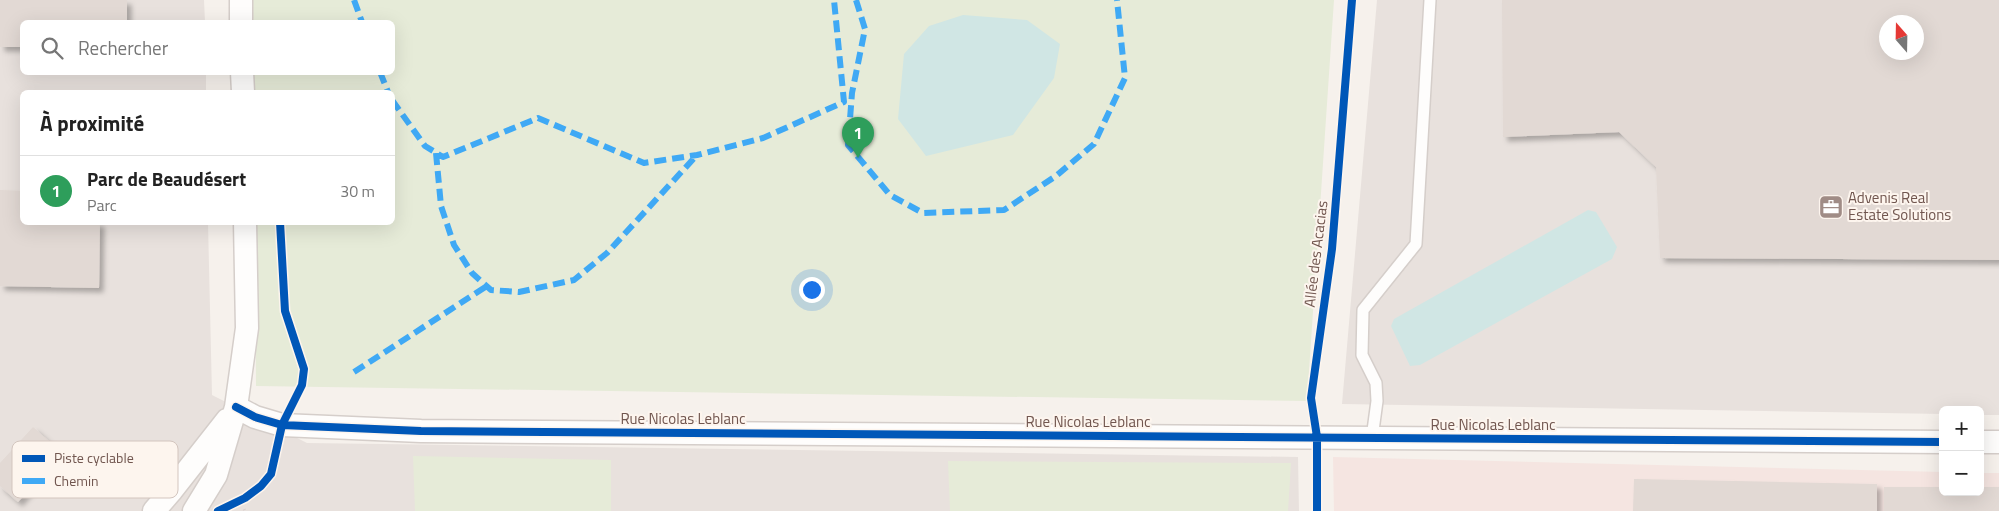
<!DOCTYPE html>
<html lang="fr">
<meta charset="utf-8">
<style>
body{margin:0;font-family:"Titillium Web",sans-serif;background:#f6f6f6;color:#222}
.controls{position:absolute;right:15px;bottom:15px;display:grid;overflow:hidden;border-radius:8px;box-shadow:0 5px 20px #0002}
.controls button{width:45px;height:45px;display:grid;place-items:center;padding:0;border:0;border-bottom:1px solid #e0e0e0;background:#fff;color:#222;font:25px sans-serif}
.compass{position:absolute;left:1879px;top:15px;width:45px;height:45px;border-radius:50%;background:#fff;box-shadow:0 5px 20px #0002;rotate:340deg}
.you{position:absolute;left:811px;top:289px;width:18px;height:18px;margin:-12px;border:4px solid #fff;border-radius:50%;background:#1a73e8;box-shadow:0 0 0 8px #1a73e833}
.badge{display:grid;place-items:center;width:32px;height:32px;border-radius:50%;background:#a08c86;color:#fff;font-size:16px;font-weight:700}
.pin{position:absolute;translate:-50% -41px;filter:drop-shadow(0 1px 2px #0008)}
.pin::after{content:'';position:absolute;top:26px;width:18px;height:15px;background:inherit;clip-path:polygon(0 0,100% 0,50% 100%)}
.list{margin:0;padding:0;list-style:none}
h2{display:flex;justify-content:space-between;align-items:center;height:65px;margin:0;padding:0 20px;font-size:21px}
h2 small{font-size:16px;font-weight:400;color:#767676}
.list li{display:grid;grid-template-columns:32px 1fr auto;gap:15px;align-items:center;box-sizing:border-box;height:70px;padding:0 20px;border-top:1px solid #e0e0e0}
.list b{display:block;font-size:19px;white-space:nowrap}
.list p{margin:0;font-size:16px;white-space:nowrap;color:#767676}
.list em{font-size:16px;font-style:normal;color:#767676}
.icon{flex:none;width:28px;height:28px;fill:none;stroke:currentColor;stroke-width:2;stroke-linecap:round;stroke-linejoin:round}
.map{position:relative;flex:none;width:1999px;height:511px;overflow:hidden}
.search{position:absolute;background:#fff;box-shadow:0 5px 20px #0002;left:20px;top:20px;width:375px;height:55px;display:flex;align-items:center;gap:12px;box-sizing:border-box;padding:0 18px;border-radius:8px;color:#767676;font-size:19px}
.panel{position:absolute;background:#fff;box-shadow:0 5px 20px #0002;left:20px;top:90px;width:375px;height:135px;border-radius:8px}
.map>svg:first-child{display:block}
</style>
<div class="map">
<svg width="1999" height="511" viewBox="0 0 1999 511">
<defs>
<filter id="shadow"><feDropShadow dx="4.5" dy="4.5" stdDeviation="2.5" flood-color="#0004"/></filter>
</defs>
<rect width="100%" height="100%" fill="#f6f1ec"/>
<path fill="#f5e5e1" d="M1333 457 1943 472V492H1980V473H1999V511H1334Z"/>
<path fill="#e8e1dd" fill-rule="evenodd" d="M0 0H204L205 22H22V72L206 73V92H22V222L208 223 212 395 307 443 1298 457 1299 511H0Z
M1377 0H1999V415H1980V410H1943V414L1342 404ZM1886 22H1916V52H1886Z"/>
<path fill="#e6ebd8" d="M253 0H1334L1307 401 256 386 255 223 392 222V92H254V73L392 72V22H253Z
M413 456 611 460V511H415Z
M948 461 1291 463 1288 511H950Z"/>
<path fill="#d0e6e4" d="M963 15 1027 20 1060 44 1054 78 1013 135 926 156 898 119 904 54 929 26Z
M1588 210 1596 212 1617 247 1612 259 1420 365 1410 366 1391 326 1394 319Z"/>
<path fill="#e2d9d4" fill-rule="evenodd" filter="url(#shadow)" d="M0 0H127V22H22V47H0Z
M1502 0H1999V260L1660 258 1656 167 1619 132 1503 137ZM1886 22H1916V52H1886Z
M0 190 22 191V222H100L99 288 0 286Z
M33 427 62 453 18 502 0 486V463Z
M1634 479 1877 484V511H1633Z
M1884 487H1943V492H1980V487H1999V511H1884Z"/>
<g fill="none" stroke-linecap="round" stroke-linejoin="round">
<defs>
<path id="lane" d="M1372 438 1377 401 1376 383 1362 355 1363 310 1416 244 1430 0"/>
<path id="street" d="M241 0V22
M242 72 243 92
M236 407 255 417 282 425 421 431 1943 442
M1980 442H1999
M154 511 172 490 227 420
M194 511 216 475 236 407 247 328 245 222"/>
</defs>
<use href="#lane" stroke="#d5ceca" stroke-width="14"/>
<use href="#street" stroke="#d5ceca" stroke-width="25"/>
<path stroke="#d9d0cf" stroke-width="3" stroke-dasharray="1 4" stroke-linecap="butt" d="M240 500 245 511"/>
<use href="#lane" stroke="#fefdfc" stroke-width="11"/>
<use href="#street" stroke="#fefdfc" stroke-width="22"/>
<path stroke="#3fa9f5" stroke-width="6" stroke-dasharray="12 6" stroke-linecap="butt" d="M354 0 362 22
M856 0 865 29 852 93 848 145 890 195 923 213 1004 210 1056 176 1094 144 1125 78 1117 0
M380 72 388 92
M392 100 425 146 443 157 538 118 644 163 697 155 763 138 844 102 834 0
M436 153 441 206 454 245 472 273 491 290 519 292 574 280 607 253 697 155
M354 372 487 286"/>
<defs>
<path id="cycleway" d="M236 407 255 417 282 425 421 431 1943 442
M218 511 245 498 261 486 271 474 282 425 302 385 304 369 285 311 280 222
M1317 511V437L1311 398 1332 249 1352 0"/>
</defs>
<use href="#cycleway" stroke="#fdf5ee" stroke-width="11"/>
<use href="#cycleway" stroke="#0057b8" stroke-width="8"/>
</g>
<defs>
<symbol id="office-square" viewBox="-11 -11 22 22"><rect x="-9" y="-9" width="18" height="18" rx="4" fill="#a08c86" stroke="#fdf5ee"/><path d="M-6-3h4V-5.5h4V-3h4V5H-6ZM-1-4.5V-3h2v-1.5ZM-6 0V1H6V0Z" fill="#fff"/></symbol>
</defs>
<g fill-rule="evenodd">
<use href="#office-square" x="1817" y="193" width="28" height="28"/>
</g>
<g text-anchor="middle" stroke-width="4" stroke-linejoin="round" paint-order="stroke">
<g font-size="15" fill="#71564f" stroke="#fdf5ee" text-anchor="start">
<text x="1848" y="203">Advenis Real<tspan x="1848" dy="17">Estate Solutions</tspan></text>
</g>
<g font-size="15" fill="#71564f" stroke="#fdf5ee">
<text transform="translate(1316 254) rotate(-83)" y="5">Allée des Acacias</text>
<text x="683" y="424">Rue Nicolas Leblanc</text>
<text x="1088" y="427">Rue Nicolas Leblanc</text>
<text x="1493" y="430">Rue Nicolas Leblanc</text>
</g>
</g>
<rect x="12" y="441" width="166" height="57" rx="8" fill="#fdf5ee" stroke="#d3c5be" stroke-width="1"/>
<rect x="22" y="455" width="23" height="7" fill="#0057b8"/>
<rect x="22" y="478" width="23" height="6" fill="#3fa9f5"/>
<g font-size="14" fill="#71564f">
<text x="54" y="463">Piste cyclable</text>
<text x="54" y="486">Chemin</text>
</g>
</svg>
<div class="controls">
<button>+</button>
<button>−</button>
</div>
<svg class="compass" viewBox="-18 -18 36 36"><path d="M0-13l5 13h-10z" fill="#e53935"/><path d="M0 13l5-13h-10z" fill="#767676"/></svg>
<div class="you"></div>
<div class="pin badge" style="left:858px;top:158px;background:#2e9e5b">1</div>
<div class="search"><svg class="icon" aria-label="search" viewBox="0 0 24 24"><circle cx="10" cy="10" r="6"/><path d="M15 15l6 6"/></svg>Rechercher</div>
<section class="panel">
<h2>À proximité<small></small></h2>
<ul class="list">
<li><span class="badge" style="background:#2e9e5b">1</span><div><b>Parc de Beaudésert</b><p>Parc</p></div><em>30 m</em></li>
</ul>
</section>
</div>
